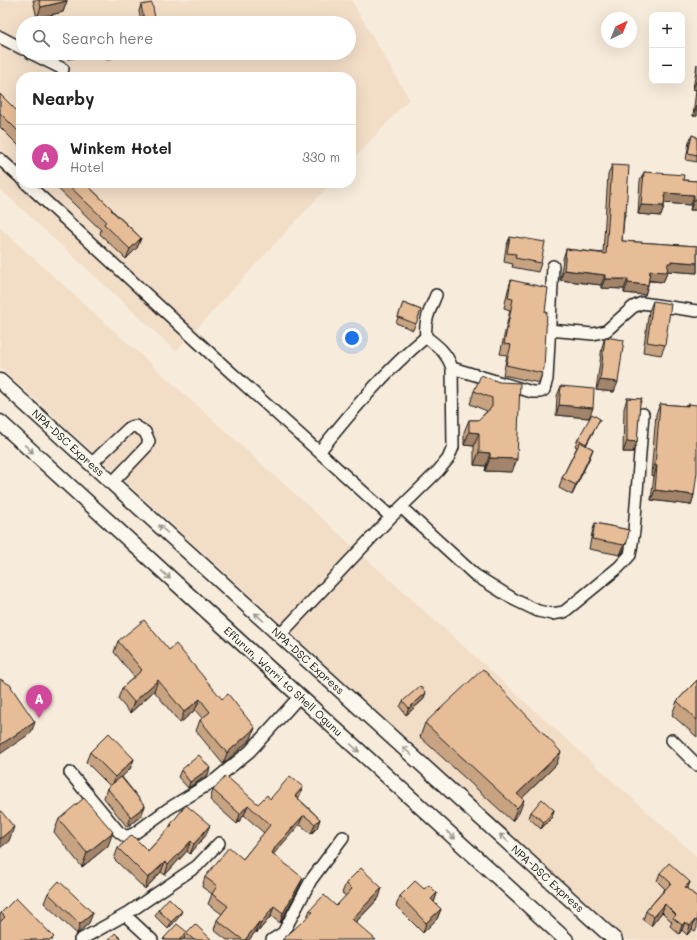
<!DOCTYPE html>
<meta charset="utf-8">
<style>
body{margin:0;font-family:Mali,sans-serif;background:#f2f2f2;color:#222}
.controls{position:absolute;right:12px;top:12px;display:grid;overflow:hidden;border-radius:8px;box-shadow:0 4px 16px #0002}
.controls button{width:36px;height:36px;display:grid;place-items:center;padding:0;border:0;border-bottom:1px solid #e0e0e0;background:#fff;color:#222;font:20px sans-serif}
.compass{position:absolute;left:601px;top:12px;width:36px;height:36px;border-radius:50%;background:#fff;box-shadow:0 4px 16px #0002;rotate:43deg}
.you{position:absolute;left:352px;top:338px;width:14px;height:14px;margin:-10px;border:3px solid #fff;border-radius:50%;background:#1a73e8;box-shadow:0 0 0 6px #1a73e833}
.badge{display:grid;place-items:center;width:26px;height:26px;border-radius:50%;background:#1c1c1c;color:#fff;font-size:13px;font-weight:700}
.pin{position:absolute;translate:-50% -33px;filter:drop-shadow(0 1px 2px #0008)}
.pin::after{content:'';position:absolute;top:21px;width:14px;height:12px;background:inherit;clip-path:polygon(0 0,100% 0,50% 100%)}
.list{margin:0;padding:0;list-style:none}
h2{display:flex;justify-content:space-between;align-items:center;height:52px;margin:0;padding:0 16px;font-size:17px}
h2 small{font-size:13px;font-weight:400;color:#767676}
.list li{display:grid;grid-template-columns:26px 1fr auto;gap:12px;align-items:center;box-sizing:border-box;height:64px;padding:0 16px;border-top:1px solid #e0e0e0}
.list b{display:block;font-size:15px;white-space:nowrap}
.list p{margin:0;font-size:13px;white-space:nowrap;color:#767676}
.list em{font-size:13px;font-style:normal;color:#767676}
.icon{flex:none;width:22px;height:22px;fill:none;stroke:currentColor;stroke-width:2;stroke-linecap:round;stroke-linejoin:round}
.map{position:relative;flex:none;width:697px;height:940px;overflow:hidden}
.search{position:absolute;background:#fff;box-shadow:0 4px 16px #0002;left:16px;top:16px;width:340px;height:44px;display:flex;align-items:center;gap:10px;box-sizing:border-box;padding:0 14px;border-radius:22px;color:#767676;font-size:15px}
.panel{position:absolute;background:#fff;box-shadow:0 4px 16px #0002;left:16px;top:72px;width:340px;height:116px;border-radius:16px}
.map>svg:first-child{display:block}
</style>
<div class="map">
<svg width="697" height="940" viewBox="0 0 697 940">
<rect width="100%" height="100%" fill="#f7ebdb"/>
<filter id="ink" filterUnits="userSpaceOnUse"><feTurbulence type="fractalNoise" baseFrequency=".025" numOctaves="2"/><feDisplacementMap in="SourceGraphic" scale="8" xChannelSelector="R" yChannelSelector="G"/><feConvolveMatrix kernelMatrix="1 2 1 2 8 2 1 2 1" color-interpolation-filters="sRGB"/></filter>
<g filter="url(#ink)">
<path fill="#f2ddc7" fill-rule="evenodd" d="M0 0H351L409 99 351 162V77H21V183H331L176 351 0 189ZM23 23H349V53H23Z
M0 228 697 857V940H627L0 367Z"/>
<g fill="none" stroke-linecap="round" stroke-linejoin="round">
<defs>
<path id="minor" d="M0 37 23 49
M31 53 63 69
M0 159 21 178
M26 183 225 367 391 517
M549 330 593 334 606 331 633 307 642 303 697 311
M452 368 532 392H540L544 390 547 379 553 266
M319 452C352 411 386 370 426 337
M91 464 130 427 135 426 145 432 149 441 147 446 112 483
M401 507 475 575 515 600 538 611 552 614 564 612 619 567 630 555 634 531 643 414
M280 635 391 517 438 471 448 459 453 447 452 368C447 353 438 346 426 337 424 320 430 310 436 295
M672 740 697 765
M70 773 118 831 126 837 135 833 168 809 215 780 250 751 299 697
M125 915 152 940
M80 940 125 915 197 866 219 843
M272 940 283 933 311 880 343 837"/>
<g id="major">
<path id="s1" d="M0 381 615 940"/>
<path id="s2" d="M0 422 566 940"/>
</g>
</defs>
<use href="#minor" stroke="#1c1c1c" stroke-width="14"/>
<use href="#major" stroke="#1c1c1c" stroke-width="17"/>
<use href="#minor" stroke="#fbf7ec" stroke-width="11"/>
<use href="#major" stroke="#fbf7ec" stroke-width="14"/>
</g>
<path fill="#c7a382" stroke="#1c1c1c" d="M33 0H67L63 12 37 18Z
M141 5 153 23H141L139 11Z
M66 53H79L78 57 68 59Z
M104 53H124L107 60Z
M697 64V116H693L696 90 693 89Z
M0 94 21 115V148L0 127Z
M692 135 697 137V162L686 160 689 142Z
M612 165 626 212 624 219 622 241 697 246V273L668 271 663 282 649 281 645 295 624 293V289L601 288V285L560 280 563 259 566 249 603 253 608 175Z
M644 172 683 180 697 181V210H690L691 205 665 203 664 206 661 216 638 214 640 181Z
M52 183H85L112 209V210L141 238 137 248 126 259 100 234 101 230Z
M510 237 541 263 538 272 512 267 513 264 504 262 506 247Z
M511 280 545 312 542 373 539 383 503 375 507 355 500 354 510 310 504 308 508 290Z
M653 301 665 345 661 355 643 352 649 311Z
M403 303 421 310 413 330 396 323Z
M605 337 614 392 596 390 602 347Z
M499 382 512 472 485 471 486 466 474 465V446L464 445V432L469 420H478L487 411 470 404 474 391Z
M561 386 589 418 556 415 557 396Z
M627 398 642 399 639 406 637 442 633 452H623L624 409Z
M660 404 687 406 688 404 694 495 691 505 651 500 654 476 651 475 656 414Z
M597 425 586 445 593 449 589 459 572 495 559 488 562 478 577 447 575 446 578 439Z
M595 523 629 530 623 552 620 555 589 549 592 533Z
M118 641 169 650 251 739 223 764 196 731 200 720 202 718 195 710 180 723 154 691 130 713 118 699 122 688 134 677 114 652Z
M697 680V737L672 715 677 701Z
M423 700 406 715 400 707 403 701Z
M425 723 556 765 522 798 519 813 512 821 420 737Z
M90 752 134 759 130 769 122 777 145 806 141 816 127 827 104 798 107 788 110 786 86 762Z
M181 770 208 775 188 788 178 777Z
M303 787 299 797 298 798 320 819 317 828 311 834 302 826 299 825 273 854 299 888 280 923 271 916 257 933 256 931 249 940H227L214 930 217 920 222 914 208 904 212 894 202 887 205 877 243 859 264 833 244 815 237 824 210 800 213 790 258 804 270 799Z
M554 810 552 817 541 829 529 818 531 812Z
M59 819 108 846 82 867 54 832Z
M171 824 206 835 190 854 187 851 165 875 161 872 145 889 114 859 118 848 148 851 169 828Z
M660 873 690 882 687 889 697 897V928L695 931 692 929 687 935 682 930 679 934 670 926 672 922 662 912 651 926 643 920 646 911 665 889 657 881Z
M346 883 379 898 356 922 307 917 310 910 336 906 346 896 342 893Z
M424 889 437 893 434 902 441 909 437 919 423 933 396 906 400 896Z
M48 893 89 923 77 934 44 903Z
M158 910 179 917 168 929 155 916Z
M1 913 53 940H0V916Z
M187 932 211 940H185L184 939 183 940H163L164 938Z"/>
<path fill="#a2846a" stroke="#1c1c1c" d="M67 1 63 12 37 18 41 7Z
M155 18 153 23H143L144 20Z
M70 53H79L78 57 68 59Z
M111 53H124L107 60 110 54Z
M697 79V88L696 90 693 89Z
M697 105V116H693Z
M665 193 694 195 691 205 662 203Z
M694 200H697V210H690Z
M641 205 664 206 661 216 638 214Z
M141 238 137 248 126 259 130 249Z
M671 261 697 263V273L668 271 663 282 646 280 650 271Z
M564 270 605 275 601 285 560 280Z
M605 279H628L624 289 601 288Z
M628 283 648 285 645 295 624 293Z
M600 380 618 382 614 392 596 390Z
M559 405 593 408 589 418 556 415Z
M600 419 597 425 583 451 586 444Z
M469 432 479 433 474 446 464 445Z
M627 441 637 442 633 452H623Z
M593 449 589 459 572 495 576 485Z
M479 452 490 453 486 466 474 465Z
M490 458 517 459 512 472 485 471Z
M655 465 657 466 654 476 651 475Z
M655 490 694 495 691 505 651 500Z
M627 542 623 552 620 555 624 545Z
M158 680 154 691 130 713 134 702Z
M426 693 423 700 406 715 409 708Z
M200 699 195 710 180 723 184 712Z
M35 722 31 733 0 754V745Z
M255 728 251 739 223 764 227 753Z
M561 752 556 765 514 806 517 794Z
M134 759 130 769 112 787 115 777Z
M210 768 208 775 188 788 190 782Z
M303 787 299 797 292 806 295 796Z
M524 800 519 813 512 821 517 808Z
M248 805 244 815 237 824 240 814Z
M145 806 141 816 127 827 131 817Z
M554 810 552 817 541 829 544 822Z
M303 816 299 825 272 856V853L276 846Z
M320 819 317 828 311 834 315 824Z
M210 825 206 835 190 854 194 844Z
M14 827 9 841 0 848V839Z
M113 832 108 846 82 867 87 853Z
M191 841 187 851 165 875 168 865Z
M165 862 161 872 145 889 148 878Z
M303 878 299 888 280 923 283 913Z
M690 882 687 890 685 887Z
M382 888 379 898 349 929 352 919Z
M437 893 434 903 431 899Z
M665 904 662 912 651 926 654 917Z
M274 906 271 916 257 933 261 923Z
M441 909 437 919 423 933 426 923Z
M182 911 179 917 168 929 171 922Z
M93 913 89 923 77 934 80 924Z
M695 920 692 929 687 935 690 926Z
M259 922 256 931 249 940H245Z
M685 922 682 930 679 934 682 925Z
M186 933 184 939 183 940H179Z"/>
<path fill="#e7bd97" stroke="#1c1c1c" d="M39 0H67V1L41 7Z
M152 3 155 18 144 20 141 5Z
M0 94 21 115V134L0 113Z
M692 135 697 137V155L688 153Z
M612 165 629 166 626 212H624L622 241 697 246V263L671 261V263H668L667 272 650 271 648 285 628 283V279H605V275L564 270 566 249 606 254Z
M644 172 684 175 683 180 697 181V200H694V195L665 193 664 206 641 205Z
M66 183H85L112 209 111 210 141 238 130 249 104 224 106 221Z
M510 237 515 238 516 237 545 242 541 263 515 258 516 254 507 253Z
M511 280 548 288 545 312H547L544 368 542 373 506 365 511 345 504 344 513 299 508 298Z
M653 301 671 304 665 345 647 342Z
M403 303 421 310 416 324 398 317Z
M605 337 624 340 618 382 600 380Z
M481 375 499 382 520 383 517 459 490 458V453L479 452V433L469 432V420H478L492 407V398L474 391Z
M561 386 594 389 593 408 559 405Z
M627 398 642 399 640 403 637 442 627 441Z
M660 404 688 406V404L697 405V472L694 495 655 490 657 466 655 465Z
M592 414 600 419 586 444 578 439Z
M580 442 593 449 576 485 562 478Z
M595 523 629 530 627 542 624 545 592 539Z
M144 620 169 650 176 644 222 699 228 694 255 728 227 753 200 720 210 712 200 699 184 712 158 680 134 702 122 688 142 670 118 641Z
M483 669 561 752 517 794 524 800 517 808 425 723Z
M0 679 12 686 11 687 35 722 0 745Z
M697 680V720L677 701Z
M420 686 426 693 409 708 403 701Z
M109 733 134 759 115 777 90 752Z
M199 755 210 768 190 782 181 770Z
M226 776 258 804 267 795 270 799 290 776 303 787 295 796 320 819 315 824 305 816H303L276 846 272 853 303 878 283 913 274 906 261 923 259 922 245 940H243L217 920 228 906 212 894 217 886 205 877 229 847 243 859 270 825 248 805 240 814 213 790Z
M121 777 145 806 131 817 107 788Z
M84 798 113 832 87 853 59 819Z
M542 799 554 810 544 822 531 812Z
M186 805 210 825 194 844 191 841 168 865 165 862 148 878 118 848 132 835 148 851 172 825 171 824Z
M0 810 14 827 0 839Z
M669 863 690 882 685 887 697 897V922L695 920 690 926 685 922 682 925 673 918 676 915 665 904 654 917 646 911 671 883 660 873Z
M361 868 382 888 352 919 376 940H282L313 912 310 910 324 895 336 906 352 889 346 883Z
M59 881 93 913 80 924 48 893Z
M415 881 424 889 429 885 437 893 431 899 441 909 426 923 400 896Z
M16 898 54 937 51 940H0V922L5 917 1 913Z
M169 898 182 911 171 922 158 910Z
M177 924 187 932 195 924 212 940H194L186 933 179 940H166L164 938Z
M115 933 122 940H109Z"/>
<defs><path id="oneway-shaft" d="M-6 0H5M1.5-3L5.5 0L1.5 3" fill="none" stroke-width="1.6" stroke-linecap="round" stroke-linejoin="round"/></defs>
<g stroke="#97948e">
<use href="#oneway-shaft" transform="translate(29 449) rotate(43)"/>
<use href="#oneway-shaft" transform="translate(163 529) rotate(-138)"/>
<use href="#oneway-shaft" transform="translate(166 575) rotate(43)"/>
<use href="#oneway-shaft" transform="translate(259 617) rotate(-138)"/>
<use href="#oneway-shaft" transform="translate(355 748) rotate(42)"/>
<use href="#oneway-shaft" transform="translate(407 751) rotate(-138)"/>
<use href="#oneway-shaft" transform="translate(451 835) rotate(42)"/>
<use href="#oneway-shaft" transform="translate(504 838) rotate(-138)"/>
</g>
</g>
<g text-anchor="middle" stroke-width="3" stroke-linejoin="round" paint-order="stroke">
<g font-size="11" fill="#1c1c1c" stroke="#fbf7ec">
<text dy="4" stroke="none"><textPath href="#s1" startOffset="92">NPA-DSC Express</textPath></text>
<text dy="4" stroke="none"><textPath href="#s1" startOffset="416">NPA-DSC Express</textPath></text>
<text dy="4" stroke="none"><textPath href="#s2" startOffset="384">Effurun, Warri to Shell Ogunu</textPath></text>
<text dy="4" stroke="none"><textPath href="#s1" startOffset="740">NPA-DSC Express</textPath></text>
</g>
</g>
</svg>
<div class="controls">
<button>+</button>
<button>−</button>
</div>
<svg class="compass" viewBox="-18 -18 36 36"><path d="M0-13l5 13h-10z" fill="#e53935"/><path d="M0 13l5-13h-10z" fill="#767676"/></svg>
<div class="you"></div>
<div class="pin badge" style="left:39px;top:718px;background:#d1479c">A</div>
<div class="search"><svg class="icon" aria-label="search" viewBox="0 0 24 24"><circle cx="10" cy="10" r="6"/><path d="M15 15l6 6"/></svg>Search here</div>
<section class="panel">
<h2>Nearby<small></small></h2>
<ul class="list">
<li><span class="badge" style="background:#d1479c">A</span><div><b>Winkem Hotel</b><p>Hotel</p></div><em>330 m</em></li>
</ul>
</section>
</div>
